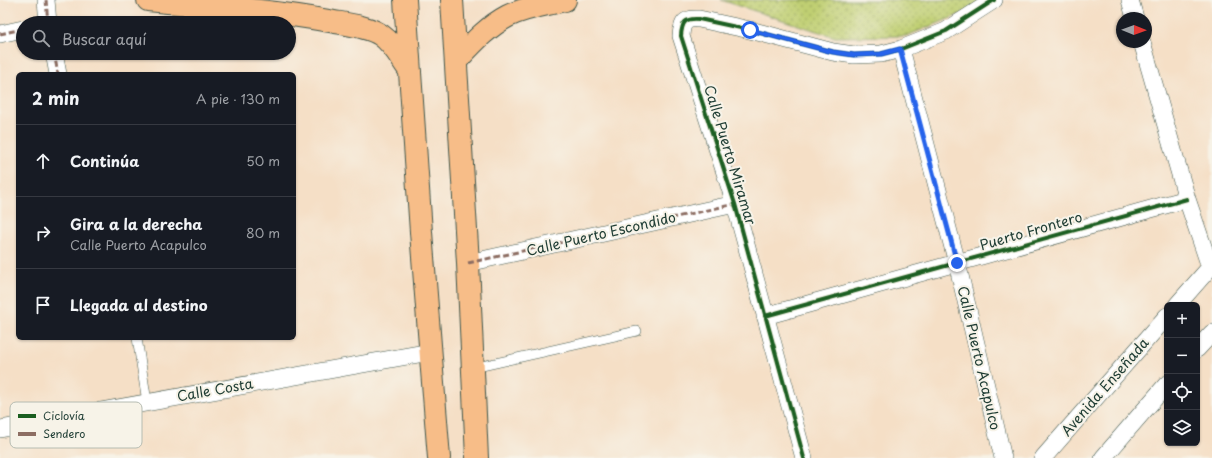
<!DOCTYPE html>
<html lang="es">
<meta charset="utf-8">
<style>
body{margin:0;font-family:"Playpen Sans",sans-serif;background:#242831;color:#f1f3f6}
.controls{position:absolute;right:12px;bottom:12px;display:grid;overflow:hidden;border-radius:6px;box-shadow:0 1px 3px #0004}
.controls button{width:36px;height:36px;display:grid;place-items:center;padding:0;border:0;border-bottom:1px solid #363941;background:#171b24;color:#f1f3f6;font:20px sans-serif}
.compass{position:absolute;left:1116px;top:12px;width:36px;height:36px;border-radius:50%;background:#171b24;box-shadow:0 1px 3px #0004;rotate:91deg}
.stop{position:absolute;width:12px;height:12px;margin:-9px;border:3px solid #2563eb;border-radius:50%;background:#fff}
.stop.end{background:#2563eb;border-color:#fff;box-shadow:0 1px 4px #0008}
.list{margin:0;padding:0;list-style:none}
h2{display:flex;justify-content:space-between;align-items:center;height:52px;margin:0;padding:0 16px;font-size:17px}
h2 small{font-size:13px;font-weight:400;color:#9ea1a6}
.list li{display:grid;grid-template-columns:26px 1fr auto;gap:12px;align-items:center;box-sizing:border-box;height:72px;padding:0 16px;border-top:1px solid #363941}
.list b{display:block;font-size:15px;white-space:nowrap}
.list p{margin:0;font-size:13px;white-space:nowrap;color:#9ea1a6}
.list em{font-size:13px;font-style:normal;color:#9ea1a6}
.icon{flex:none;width:22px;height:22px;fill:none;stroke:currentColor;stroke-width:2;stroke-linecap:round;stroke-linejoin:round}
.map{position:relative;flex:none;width:1212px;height:458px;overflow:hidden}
.search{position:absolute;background:#171b24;box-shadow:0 1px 3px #0004;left:16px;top:16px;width:280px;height:44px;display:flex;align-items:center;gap:10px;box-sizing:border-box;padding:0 14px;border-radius:22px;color:#9ea1a6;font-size:15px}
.panel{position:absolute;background:#171b24;box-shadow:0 1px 3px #0004;left:16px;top:72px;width:280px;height:268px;border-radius:6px}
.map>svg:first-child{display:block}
</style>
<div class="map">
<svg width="1212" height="458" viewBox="0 0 1212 458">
<defs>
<pattern id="grass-dots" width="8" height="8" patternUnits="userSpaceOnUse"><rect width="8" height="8" fill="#c0cf72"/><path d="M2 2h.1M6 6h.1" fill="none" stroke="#9ba95e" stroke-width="1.8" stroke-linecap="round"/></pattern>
</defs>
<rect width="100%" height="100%" fill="#f7f3e8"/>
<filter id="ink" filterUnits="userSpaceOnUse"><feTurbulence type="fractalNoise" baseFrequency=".025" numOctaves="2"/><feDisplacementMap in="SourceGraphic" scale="8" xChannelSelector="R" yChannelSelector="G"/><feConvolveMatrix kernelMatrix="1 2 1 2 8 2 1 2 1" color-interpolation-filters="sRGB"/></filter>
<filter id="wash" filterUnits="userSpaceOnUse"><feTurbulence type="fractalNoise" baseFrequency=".012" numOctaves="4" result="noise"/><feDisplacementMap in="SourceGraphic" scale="16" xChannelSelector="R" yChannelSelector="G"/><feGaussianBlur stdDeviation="0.9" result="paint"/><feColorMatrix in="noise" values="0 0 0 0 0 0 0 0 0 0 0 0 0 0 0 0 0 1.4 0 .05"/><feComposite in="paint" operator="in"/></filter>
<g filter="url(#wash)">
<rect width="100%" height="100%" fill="#f5dfc6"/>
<path fill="url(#grass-dots)" stroke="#708653" d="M721 0H985L976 8 906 36 835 37Z"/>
</g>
<g filter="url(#ink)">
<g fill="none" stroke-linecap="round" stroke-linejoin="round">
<defs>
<path id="lane" d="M137 338 147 402
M473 368 637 331"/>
<path id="street" d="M46 0 48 23
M1130 0 1135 18
M0 34 23 29
M1142 42 1187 199 1210 267
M901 49 957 263 1003 458
M54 53 58 74
M468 263 735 204
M1177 305 1212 265
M765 316 1187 199
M1197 349 1212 333
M0 429 430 352
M804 458 735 204 681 36C682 22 685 18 699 19L750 30 833 52 854 55 881 54 901 49 946 31 994 0
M1043 458 1167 316
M1103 458 1167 384"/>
<path id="primary" d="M148 0C208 6 269 10 329 21 345 24 368 26 381 35 394 44 401 59 410 71
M405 0 421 232 439 458
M452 0 468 263 477 458
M456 61C472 44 487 27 508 16 526 7 546 5 565 0"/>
</defs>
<use href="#lane" stroke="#3f554a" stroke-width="10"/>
<use href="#street" stroke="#3f554a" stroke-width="18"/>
<use href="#primary" stroke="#3f554a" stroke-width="24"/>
<use href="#lane" stroke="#fff" stroke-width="9"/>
<use href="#street" stroke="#fff" stroke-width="17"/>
<use href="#primary" stroke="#f7bd88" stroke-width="22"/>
<path stroke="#8d6e63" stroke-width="3" stroke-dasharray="6 3" stroke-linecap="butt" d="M46 0 48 23
M0 34 23 29
M54 53 58 74
M468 263 735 204"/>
<defs>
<path id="cycleway" d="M765 316 1187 199
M804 458 735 204 681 36C682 22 685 18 699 19L750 30 833 52 854 55 881 54 901 49 946 31 994 0"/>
</defs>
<use href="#cycleway" stroke="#f7f3e8" stroke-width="6"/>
<use href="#cycleway" stroke="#1b5e20" stroke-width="4"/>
</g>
</g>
<g fill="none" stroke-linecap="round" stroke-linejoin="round" filter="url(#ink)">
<path stroke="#2563eb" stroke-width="5" d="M750 30 833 52 854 55 881 54 900 49 957 263"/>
</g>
<g text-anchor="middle" stroke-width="4" stroke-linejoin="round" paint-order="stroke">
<g font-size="14" fill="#1f3d34" stroke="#f7f3e8">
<text transform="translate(730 155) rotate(73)" y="5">Calle Puerto Miramar</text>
<text transform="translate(1031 231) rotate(-16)" y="5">Puerto Frontero</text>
<text transform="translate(601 234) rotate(-13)" y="5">Calle Puerto Escondido</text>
<text transform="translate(979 358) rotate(77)" y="5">Calle Puerto Acapulco</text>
<text transform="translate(1105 387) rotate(-49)" y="5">Avenida Enseñada</text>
<text transform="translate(215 390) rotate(-10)" y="5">Calle Costa</text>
</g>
</g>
<rect x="10" y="402" width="132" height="46" rx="6" fill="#f7f3e8" stroke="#b6bcb2" stroke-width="1"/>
<rect x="18" y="414" width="18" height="4" fill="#1b5e20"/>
<rect x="18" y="432" width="18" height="4" fill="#8d6e63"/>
<g font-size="11" fill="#1f3d34">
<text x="43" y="420">Ciclovía</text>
<text x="43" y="438">Sendero</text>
</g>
</svg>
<div class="controls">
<button>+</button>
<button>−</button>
<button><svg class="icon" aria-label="locate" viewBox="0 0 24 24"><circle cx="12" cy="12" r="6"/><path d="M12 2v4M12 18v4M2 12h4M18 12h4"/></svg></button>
<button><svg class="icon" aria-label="layers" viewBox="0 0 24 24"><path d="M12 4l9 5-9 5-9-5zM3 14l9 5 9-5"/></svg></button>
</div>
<svg class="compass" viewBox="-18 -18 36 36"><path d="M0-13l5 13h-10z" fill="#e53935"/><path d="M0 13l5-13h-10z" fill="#9ea1a6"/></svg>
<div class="stop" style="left:750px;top:30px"></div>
<div class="stop end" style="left:957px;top:263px"></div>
<div class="search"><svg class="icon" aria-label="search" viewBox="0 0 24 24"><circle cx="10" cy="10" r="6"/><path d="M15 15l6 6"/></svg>Buscar aquí</div>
<section class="panel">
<h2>2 min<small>A pie · 130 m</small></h2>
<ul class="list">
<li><svg class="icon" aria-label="ahead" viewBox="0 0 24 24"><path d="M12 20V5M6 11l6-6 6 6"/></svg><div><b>Continúa</b></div><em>50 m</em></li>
<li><svg class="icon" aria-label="right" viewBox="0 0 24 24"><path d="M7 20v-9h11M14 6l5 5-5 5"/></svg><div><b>Gira a la derecha</b><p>Calle Puerto Acapulco</p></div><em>80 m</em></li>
<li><svg class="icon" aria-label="arrive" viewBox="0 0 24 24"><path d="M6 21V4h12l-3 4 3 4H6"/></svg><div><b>Llegada al destino</b></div></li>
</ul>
</section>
</div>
